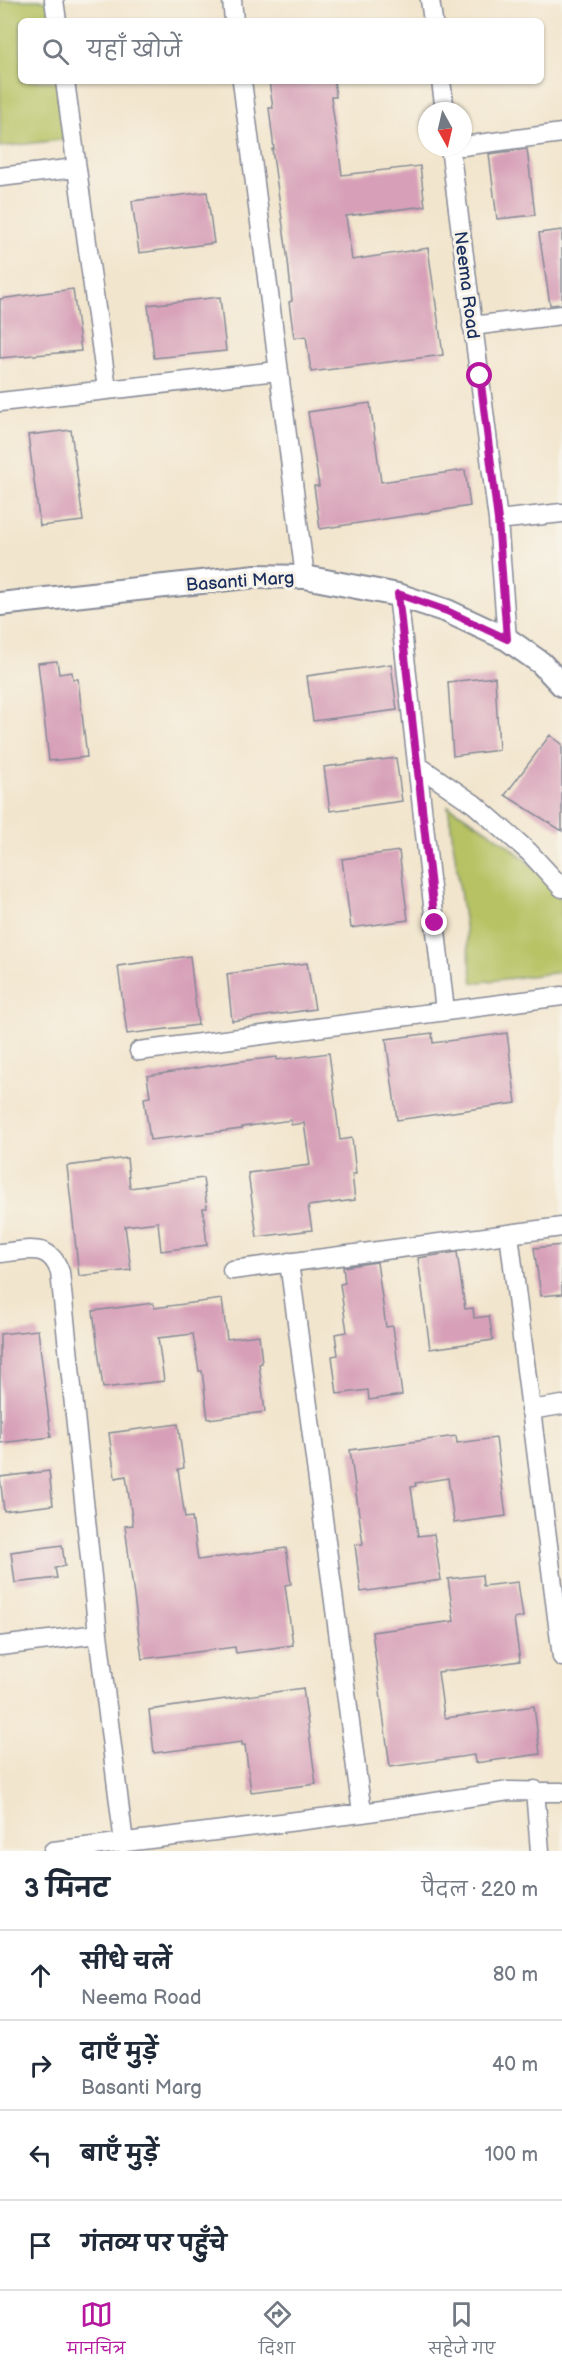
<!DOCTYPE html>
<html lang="hi">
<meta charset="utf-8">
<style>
body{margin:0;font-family:"Balsamiq Sans","Playpen Sans Deva",sans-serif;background:#f2f2f3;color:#1f2937}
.compass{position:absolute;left:418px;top:102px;width:54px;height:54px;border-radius:50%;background:#fff;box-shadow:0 2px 4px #0004;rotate:172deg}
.stop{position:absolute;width:18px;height:18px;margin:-14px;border:4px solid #b5179e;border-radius:50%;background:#fff}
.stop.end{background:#b5179e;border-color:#fff;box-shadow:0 2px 6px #0008}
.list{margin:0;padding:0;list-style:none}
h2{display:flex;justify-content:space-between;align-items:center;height:78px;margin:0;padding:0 24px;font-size:26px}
h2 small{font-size:20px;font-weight:400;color:#747a83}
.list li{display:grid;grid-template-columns:39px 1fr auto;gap:18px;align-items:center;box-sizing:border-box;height:90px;padding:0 24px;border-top:2px solid #e0e1e3}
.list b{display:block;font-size:22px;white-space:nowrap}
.list p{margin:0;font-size:20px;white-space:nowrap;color:#747a83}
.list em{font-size:20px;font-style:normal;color:#747a83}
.icon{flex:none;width:33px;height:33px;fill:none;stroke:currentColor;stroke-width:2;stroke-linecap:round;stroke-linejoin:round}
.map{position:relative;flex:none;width:562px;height:1851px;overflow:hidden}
.search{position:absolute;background:#fff;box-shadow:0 2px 4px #0004;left:18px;right:18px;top:18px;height:66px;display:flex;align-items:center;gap:15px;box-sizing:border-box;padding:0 21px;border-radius:9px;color:#747a83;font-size:22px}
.sheet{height:438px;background:#fff}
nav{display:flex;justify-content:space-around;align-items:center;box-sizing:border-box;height:84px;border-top:2px solid #e0e1e3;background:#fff;font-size:16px;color:#747a83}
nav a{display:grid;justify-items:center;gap:3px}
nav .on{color:#b5179e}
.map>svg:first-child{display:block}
</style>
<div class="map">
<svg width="562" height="1851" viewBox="0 0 562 1851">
<rect width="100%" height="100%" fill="#f7f3e8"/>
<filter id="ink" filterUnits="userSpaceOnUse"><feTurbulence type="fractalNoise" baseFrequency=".0167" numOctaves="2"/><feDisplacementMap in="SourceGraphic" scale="12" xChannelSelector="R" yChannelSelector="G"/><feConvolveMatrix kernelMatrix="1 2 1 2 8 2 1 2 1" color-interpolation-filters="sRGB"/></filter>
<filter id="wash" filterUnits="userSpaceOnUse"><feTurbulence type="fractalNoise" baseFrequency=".008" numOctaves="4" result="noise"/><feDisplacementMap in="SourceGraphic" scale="24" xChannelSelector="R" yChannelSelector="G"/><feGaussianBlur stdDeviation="1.35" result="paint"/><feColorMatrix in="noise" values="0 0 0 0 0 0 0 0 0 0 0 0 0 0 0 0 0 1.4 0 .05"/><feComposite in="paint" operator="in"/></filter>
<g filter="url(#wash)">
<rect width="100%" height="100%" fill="#f2e5cd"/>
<path fill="#b6c264" stroke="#687861" stroke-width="1.5" d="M0 0H52L55 21H21V81H62L69 139 0 147Z
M448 806C491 831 532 859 562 899V972L473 983Z"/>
<g id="blocks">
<path fill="#d7a0b8" d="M269 81H334L336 97H331L342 175 420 166 425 206 346 216 352 260 428 248 443 355 311 372 306 336 294 338 289 302 292 301 288 261 272 149H274L269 108H273Z
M527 149 535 215 497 219 489 154Z
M207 192 214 243 139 253 132 201Z
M562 230V304L550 305 539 233Z
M73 289 81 351 0 358V299Z
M220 297 226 351 154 358 148 305Z
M370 403 381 482 465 470 470 506 320 529 314 486H319L308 412Z
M71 430 83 521 40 526 28 435Z
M57 661 59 674 72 672 73 679H78L87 757 49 761 38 663Z
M391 664 397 710 313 721 307 676Z
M495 677 499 750 453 756 448 682Z
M550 735 562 744V831L505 795Z
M396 758 402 801 330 811 324 767Z
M399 851 408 920 351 928 342 859Z
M190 956 198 1025 127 1034 118 966Z
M307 963 315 1009 232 1021 227 974Z
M432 1033 433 1043 507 1033 516 1103 397 1120 386 1039Z
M329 1053 340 1140 352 1138 356 1174H352L355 1200 308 1206 312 1230 257 1237 248 1173 310 1165 304 1123 291 1125V1120L242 1127V1129L150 1140 144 1098 150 1097 147 1076 233 1062 277 1057V1060Z
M127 1158 130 1188 203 1178 207 1208H203L207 1245 161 1251 158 1222 125 1226 131 1270 79 1276 67 1166Z
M562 1245V1294L541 1296 534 1248Z
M457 1252 465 1309 473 1308 474 1318 489 1316 493 1340 430 1349 418 1258Z
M377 1262 386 1327 393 1326 402 1395 369 1400 368 1390 337 1394 332 1356 338 1355 335 1334 347 1332 340 1284 345 1283 343 1267Z
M222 1299 227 1339 259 1335 262 1363 259 1364 265 1412 208 1419 202 1371H199L193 1334 158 1338 164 1381 103 1388 93 1311 153 1303 154 1308Z
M38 1330 51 1437 0 1443V1334Z
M178 1424 184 1468 178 1469 185 1518 192 1517 198 1560 286 1548 291 1584 285 1585 293 1645 236 1653 235 1647 142 1659 125 1526 133 1525 126 1476 115 1478 109 1433Z
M456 1436 457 1443 496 1438 506 1516 454 1523 448 1478 415 1483 416 1486 411 1487 418 1536 434 1534 441 1580 361 1592 355 1545 363 1544 350 1450Z
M49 1471 53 1505 4 1511 0 1477Z
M62 1545 65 1566 55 1568 57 1578 15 1583 11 1552Z
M482 1575 483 1586 518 1582 523 1617 514 1619 520 1661 438 1672 444 1716 446 1718 534 1706 540 1754 475 1763 474 1755 390 1767 372 1632 454 1621 448 1579Z
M303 1688 316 1784 251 1792 245 1745H242V1742L154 1753 149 1710Z"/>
</g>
</g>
<g filter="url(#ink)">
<use href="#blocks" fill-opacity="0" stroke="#868a96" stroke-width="1.5"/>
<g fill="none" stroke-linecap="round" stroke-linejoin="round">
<defs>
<path id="minor" d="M54 0 57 21
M232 0 234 21
M430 0 433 21
M65 81 107 389
M242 81 305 577
M441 81 445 111
M463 146 562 133
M450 147 498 520 507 639
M0 177 76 168
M472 326 562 315
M0 402 277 371
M498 520 562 513
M398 595 445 1011
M417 765 474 804 529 852 562 888
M139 1051 562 996
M509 1234 562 1657
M0 1253C27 1251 49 1241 60 1272L98 1634 124 1843
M289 1262 362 1813
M232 1270 562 1227
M530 1410 562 1405
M0 1646 98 1634
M535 1790 540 1851
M53 1851 362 1813 509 1791 562 1792"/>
<path id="tertiary" d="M0 604 256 576 305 577 398 595 447 611 507 639 541 663 562 685"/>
</defs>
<use href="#minor" stroke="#868a96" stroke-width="21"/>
<use href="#tertiary" stroke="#868a96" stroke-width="26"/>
<use href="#minor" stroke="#fff" stroke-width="18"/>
<use href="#tertiary" stroke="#fff" stroke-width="22"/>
</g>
</g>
<g fill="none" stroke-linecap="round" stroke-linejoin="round" filter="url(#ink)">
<path stroke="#b5179e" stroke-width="8" d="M435 923 398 594 447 611 507 639 498 520 480 376"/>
</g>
<g text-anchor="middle" stroke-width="6" stroke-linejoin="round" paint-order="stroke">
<g font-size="18" fill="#1b2f5e" stroke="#f7f3e8">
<text transform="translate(467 285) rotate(83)" y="6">Neema Road</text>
<text transform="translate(240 581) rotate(-4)" y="6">Basanti Marg</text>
</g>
</g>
</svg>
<svg class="compass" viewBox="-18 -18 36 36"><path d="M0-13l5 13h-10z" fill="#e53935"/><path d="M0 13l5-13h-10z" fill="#747a83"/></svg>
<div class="stop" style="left:480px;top:376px"></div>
<div class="stop end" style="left:435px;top:923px"></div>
<div class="search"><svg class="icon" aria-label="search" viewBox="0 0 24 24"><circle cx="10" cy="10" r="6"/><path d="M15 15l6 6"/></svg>यहाँ खोजें</div>
</div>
<section class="sheet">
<h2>3 मिनट<small>पैदल · 220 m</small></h2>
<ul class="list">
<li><svg class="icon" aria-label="ahead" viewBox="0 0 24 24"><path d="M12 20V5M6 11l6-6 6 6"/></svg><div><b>सीधे चलें</b><p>Neema Road</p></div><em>80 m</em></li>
<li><svg class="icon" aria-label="right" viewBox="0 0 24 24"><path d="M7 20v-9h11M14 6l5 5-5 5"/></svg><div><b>दाएँ मुड़ें</b><p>Basanti Marg</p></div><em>40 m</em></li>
<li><svg class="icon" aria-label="left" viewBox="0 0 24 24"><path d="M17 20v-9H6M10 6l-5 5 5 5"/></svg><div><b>बाएँ मुड़ें</b></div><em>100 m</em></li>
<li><svg class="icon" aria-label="arrive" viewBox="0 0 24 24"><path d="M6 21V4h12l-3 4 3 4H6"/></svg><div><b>गंतव्य पर पहुँचे</b></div></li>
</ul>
</section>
<nav>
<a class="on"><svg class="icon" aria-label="map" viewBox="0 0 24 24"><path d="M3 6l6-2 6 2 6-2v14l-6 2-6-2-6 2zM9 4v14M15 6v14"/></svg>मानचित्र</a>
<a><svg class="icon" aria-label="directions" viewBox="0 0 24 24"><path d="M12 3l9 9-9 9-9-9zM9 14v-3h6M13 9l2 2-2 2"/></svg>दिशा</a>
<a><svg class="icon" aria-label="saved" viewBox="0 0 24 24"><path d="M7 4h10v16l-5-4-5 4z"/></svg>सहेजे गए</a>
</nav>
